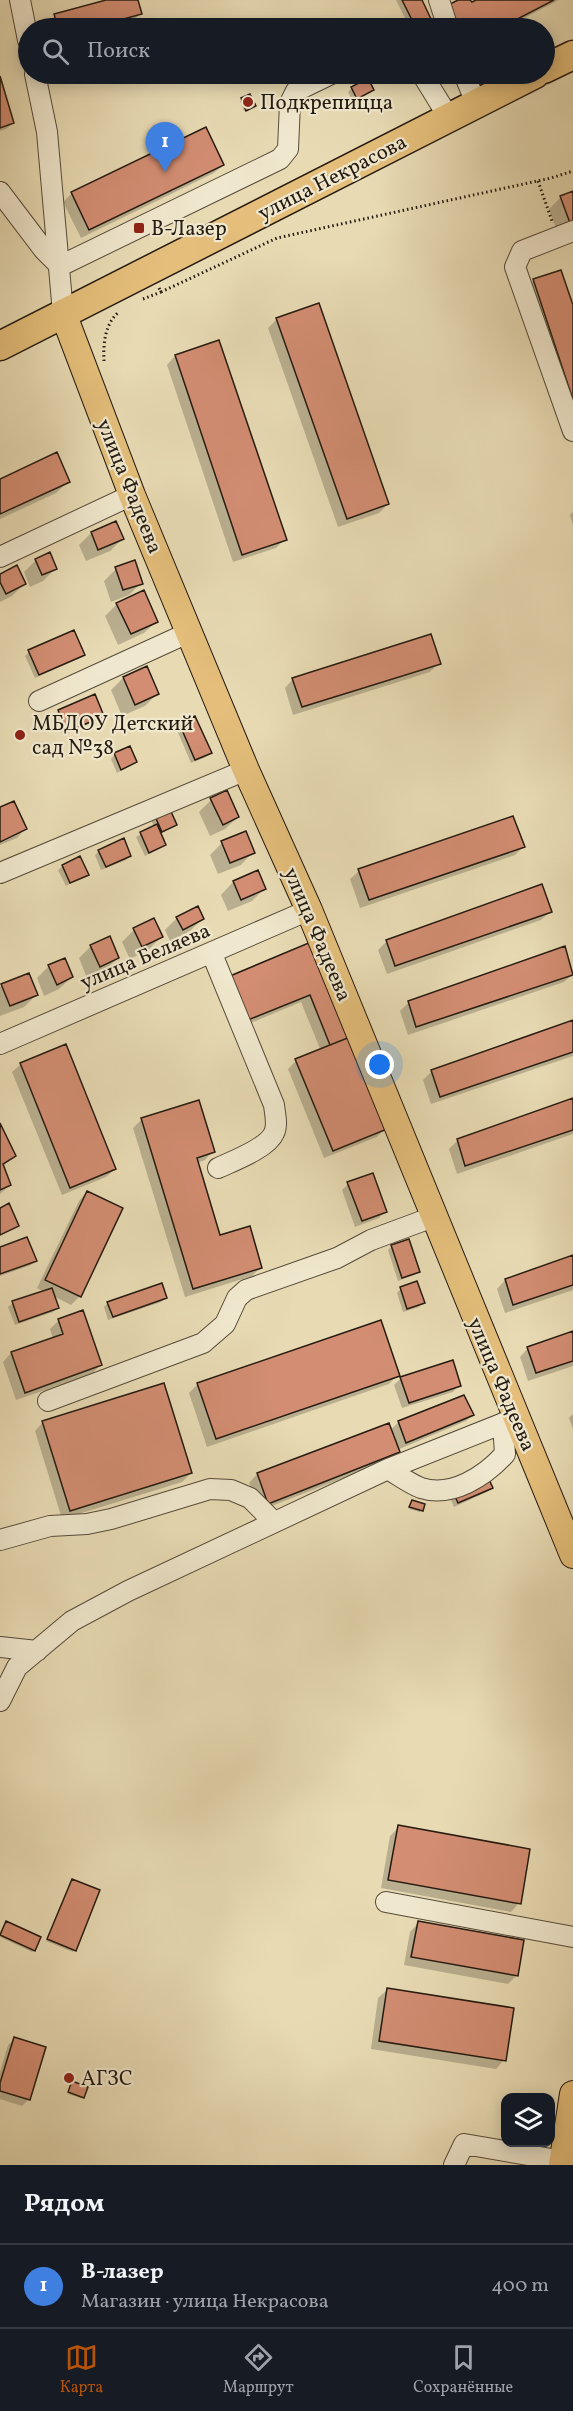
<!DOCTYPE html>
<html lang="ru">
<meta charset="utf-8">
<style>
body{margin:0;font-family:Vollkorn,serif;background:#20242c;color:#f1f3f6}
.controls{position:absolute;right:18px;bottom:18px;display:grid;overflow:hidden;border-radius:12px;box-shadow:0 3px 15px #0003}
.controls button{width:54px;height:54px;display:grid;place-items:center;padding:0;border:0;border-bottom:2px solid #363941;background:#171b24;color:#f1f3f6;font:30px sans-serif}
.you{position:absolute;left:380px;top:1065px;width:21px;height:21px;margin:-15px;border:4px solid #fff;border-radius:50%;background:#1a73e8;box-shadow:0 0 0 9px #1a73e833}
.badge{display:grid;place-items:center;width:39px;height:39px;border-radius:50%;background:#b45309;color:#fff;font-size:20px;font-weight:700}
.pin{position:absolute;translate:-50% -50px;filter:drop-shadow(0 2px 3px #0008)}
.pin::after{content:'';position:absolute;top:32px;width:21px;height:18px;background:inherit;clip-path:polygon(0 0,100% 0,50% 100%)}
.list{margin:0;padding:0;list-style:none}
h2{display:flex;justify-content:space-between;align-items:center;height:78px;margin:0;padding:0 24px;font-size:26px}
h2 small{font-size:20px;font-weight:400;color:#9ea1a6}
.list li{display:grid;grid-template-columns:39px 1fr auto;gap:18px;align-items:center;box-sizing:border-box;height:84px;padding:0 24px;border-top:2px solid #363941}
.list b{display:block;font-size:22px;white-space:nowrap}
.list p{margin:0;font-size:20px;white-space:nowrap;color:#9ea1a6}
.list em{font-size:20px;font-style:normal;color:#9ea1a6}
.icon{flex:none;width:33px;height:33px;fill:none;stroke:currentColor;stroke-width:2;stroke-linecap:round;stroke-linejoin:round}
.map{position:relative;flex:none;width:573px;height:2165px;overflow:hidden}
.search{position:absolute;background:#171b24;box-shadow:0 3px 15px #0003;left:18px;right:18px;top:18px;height:66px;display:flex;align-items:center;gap:15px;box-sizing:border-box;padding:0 21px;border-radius:33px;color:#9ea1a6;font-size:22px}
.sheet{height:162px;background:#171b24}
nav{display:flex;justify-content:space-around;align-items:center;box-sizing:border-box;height:84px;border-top:2px solid #363941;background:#171b24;font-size:16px;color:#9ea1a6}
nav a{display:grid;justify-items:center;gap:3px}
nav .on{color:#b45309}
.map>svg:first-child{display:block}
</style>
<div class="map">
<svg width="573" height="2165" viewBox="0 0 573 2165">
<rect width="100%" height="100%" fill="#e8dbb4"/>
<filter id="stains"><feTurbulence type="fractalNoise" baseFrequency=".00333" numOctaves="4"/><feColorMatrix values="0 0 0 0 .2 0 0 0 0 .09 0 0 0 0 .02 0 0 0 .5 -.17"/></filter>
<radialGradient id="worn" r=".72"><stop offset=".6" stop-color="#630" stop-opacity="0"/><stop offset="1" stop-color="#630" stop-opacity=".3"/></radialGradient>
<path fill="#0003" d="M111 0H137L140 14 134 20 104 28H50L48 22 55 16Z
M396 0H420L430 21 418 28H410Z
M461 0H469L471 4 479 0H559L505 28H445Z
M0 81 13 123 6 129 0 131Z
M352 88 372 90 353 102 348 92Z
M242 100 252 108 244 111 240 101Z
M223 165 214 173 81 238 63 202 72 193Z
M573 193V228L558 234 549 209 561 197Z
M534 280 573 310V428L522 292Z
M277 319 388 504 379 513 338 527 268 328Z
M175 356 285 539 276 548 233 562 167 365Z
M0 480 69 481 56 493 0 519Z
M573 512V525L570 515Z
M91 533 122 539 110 551 86 561 79 545Z
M36 560 55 569 43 581 30 587 24 572Z
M116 569 141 583 129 595 111 602 104 581Z
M0 575 24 584 12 596 0 602Z
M117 604 157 621 144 633 118 645 105 616Z
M29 652 83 654 79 658 35 678 25 656Z
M439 663 430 672 293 715 285 688 293 679Z
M146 668 157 694 145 706 122 716 111 690 123 678Z
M94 696 102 716 98 720 63 735 54 716 58 711Z
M180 724 210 753 206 757 191 763 176 728Z
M115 754 135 762 117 773 111 759Z
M211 800 238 817 225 829 210 836 199 812Z
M0 809 25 829 17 838 0 845Z
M155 815 175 825 160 834 164 845 145 856 136 837 154 827 151 819Z
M222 843 253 852 241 865 218 874 210 855Z
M523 847 515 855 360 908 350 879 359 871Z
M99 851 130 855 126 860 101 870 95 855Z
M63 866 87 874 66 886 58 870Z
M257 872 264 889 252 901 228 911 221 895 233 882Z
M550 912 541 920 387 974 378 950 387 941Z
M177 918 202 919 190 931 170 941 165 930Z
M134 930 161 937 149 949 130 959 122 942Z
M310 944 385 1128 377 1137 324 1158 288 1069 296 1061 321 1051 301 1002 239 1028Z
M91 946 118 958 105 970 87 978 79 958Z
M564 948 573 974 564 982 408 1035 400 1011 409 1002Z
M49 966 72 977 59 989 44 996 37 978Z
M2 985 36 995 24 1007 0 1016V987Z
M573 1022V1056L431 1104 423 1080 432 1071Z
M21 1064 115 1169 106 1177 62 1195 12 1072Z
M573 1100V1134L457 1174 449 1149 457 1141Z
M142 1119 213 1151 205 1160 197 1163 220 1237 261 1267 252 1276 185 1297 133 1128Z
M0 1127 14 1156 2 1167 10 1185 0 1194Z
M348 1184 385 1211 379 1218 355 1227 342 1190Z
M87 1192 80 1296 71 1305 53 1296 57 1308 53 1312 15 1325 8 1307 13 1303 44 1292 37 1288 79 1201Z
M0 1209 18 1226 0 1236Z
M392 1246 419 1271 414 1275 398 1281 388 1250Z
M0 1249 35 1261 31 1265 0 1276Z
M573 1256V1290L505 1313 497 1289 505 1280Z
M401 1289 423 1303 419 1307 403 1312 397 1293Z
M166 1298 161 1302 108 1320 104 1307 108 1303Z
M59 1320 100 1365 92 1374 16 1400 3 1362 11 1353 53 1339 50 1329Z
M380 1322 398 1375 389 1384 207 1447 189 1393 197 1385Z
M573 1332V1366L528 1381 520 1357 528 1348Z
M401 1378 459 1385 453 1392 402 1408 394 1385Z
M573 1414V1429L569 1418Z
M472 1415 466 1421 397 1450 398 1452 389 1460 259 1511 249 1483 257 1474 388 1425 390 1430 399 1422Z
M43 1422 191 1473 182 1482 62 1519 35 1431Z
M491 1487 487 1492 454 1507 450 1498Z
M412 1501 421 1510 420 1512 409 1509Z
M399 1827 519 1903 511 1912 381 1888 390 1836Z
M72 1880 74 1950 73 1952 46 1941Z
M418 1923 516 1976 508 1984 404 1965 410 1932Z
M5 1925 34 1950 32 1952 0 1937Z
M387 1990 504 2060 496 2069 371 2049 378 1998Z
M15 2039 29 2099 22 2106 0 2099V2072L8 2045Z
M69 2075 71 2076 69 2081 65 2082Z
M71 2085 83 2097 81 2098 68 2094Z"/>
<path fill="#d28d72" stroke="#251b11" stroke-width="1.5" d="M106 0H138L142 14 90 28H58L54 14Z
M402 0H422L432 21 416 28Z
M458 0H470L472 2 476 0H554L500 28H458L446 6Z
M0 76 14 123 0 128Z
M368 78 374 90 357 99 351 87Z
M250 94 256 106 246 111 241 98Z
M206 127 224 165 89 230 71 192Z
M573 191V222L570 223 560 196Z
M561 270 573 305V400L533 279Z
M319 303 389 504 347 519 276 318Z
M219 340 287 540 242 555 175 355Z
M57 452 70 482 0 514V479Z
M116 521 124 539 98 550 91 532Z
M50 552 57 569 42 575 35 559Z
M135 560 143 584 123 590 115 567Z
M17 565 26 584 6 594 0 582V574Z
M144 590 158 622 131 634 116 603Z
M74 630 85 655 39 675 28 650Z
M431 634 441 664 302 707 292 678Z
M147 666 159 694 135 705 123 677Z
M95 694 104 716 67 732 58 710Z
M195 716 212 753 195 760 179 723Z
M130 746 137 762 121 770 114 753Z
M227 790 239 817 223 825 210 798Z
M14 801 27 829 0 842V807Z
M169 807 177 825 162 832 154 814Z
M513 816 525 847 369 900 358 869Z
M157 824 166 845 149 853 140 832Z
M246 831 255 853 230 863 221 841Z
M124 838 131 856 106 867 98 850Z
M80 856 89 875 70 883 62 865Z
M258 870 266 889 241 900 233 881Z
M542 884 552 912 395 966 386 940Z
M198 906 204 919 183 930 176 917Z
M154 918 163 937 142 947 133 928Z
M110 936 119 958 100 967 90 945Z
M311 942 350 1037 330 1045 310 995 248 1020 230 976Z
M565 946 573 975 416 1027 408 1001Z
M65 958 73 977 57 985 48 965Z
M29 973 38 995 10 1006 1 984Z
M573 1020V1052L440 1097 431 1070Z
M350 1037 387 1129 333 1151 295 1059Z
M66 1044 116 1169 70 1188 20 1063Z
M573 1098V1130L465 1166 457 1139Z
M199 1100 215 1152 197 1158 220 1235 250 1226 262 1268 193 1289 141 1118Z
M0 1123 16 1156 3 1164 11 1185 0 1190Z
M373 1173 387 1212 362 1221 347 1182Z
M87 1191 123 1208 81 1297 45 1280Z
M9 1203 19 1226 0 1235V1208Z
M27 1237 37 1261 0 1274V1247Z
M409 1239 420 1272 402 1278 391 1245Z
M573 1255V1285L513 1305 505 1279Z
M417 1281 425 1303 407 1309 400 1287Z
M162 1283 167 1298 113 1317 107 1302Z
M52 1288 59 1308 19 1322 12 1301Z
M83 1310 102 1365 25 1393 11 1352 63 1334 58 1319Z
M381 1320 400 1376 216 1439 197 1383Z
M573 1331V1361L536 1373 527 1347Z
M453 1360 461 1386 409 1403 400 1377Z
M164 1383 192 1473 70 1511 42 1421Z
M464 1395 474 1415 406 1443 398 1421Z
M389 1423 400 1452 268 1504 257 1473Z
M488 1477 493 1488 458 1503 453 1492Z
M412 1500 425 1504 423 1511 409 1507Z
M398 1825 530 1849 521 1904 388 1880Z
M72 1879 100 1890 76 1951 47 1939Z
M6 1921 41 1937 35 1951 0 1935Z
M418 1921 524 1940 518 1976 411 1957Z
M387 1988 514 2008 506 2061 379 2041Z
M14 2037 46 2047 30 2100 0 2091V2083Z
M72 2081 88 2087 84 2098 68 2092Z"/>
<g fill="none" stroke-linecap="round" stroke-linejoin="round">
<defs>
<path id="minor" d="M20 0 28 40
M439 0 448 28
M35 74 47 132 63 313
M422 74 449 118
M464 74 476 103
M0 192 44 250 60 266 280 159 288 149 290 103 296 91 331 74
M573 231 522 251 515 267 573 431
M0 557 132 495
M39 701 190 632
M0 873 246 770
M212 954 274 1105C275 1114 278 1125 274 1133 268 1148 233 1161 218 1168
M0 1044 309 910
M48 1401 203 1343 225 1324 237 1298 246 1290 337 1258 371 1240 433 1217
M388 1469C398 1475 410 1484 421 1488 452 1498 485 1476 505 1454L503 1423
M0 1540 50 1526 87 1524 111 1519 210 1489 231 1490 250 1498 274 1522
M0 1647 37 1651
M0 1701 17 1667 72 1621 128 1591 388 1469 516 1418
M386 1902 573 1937
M454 2165 464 2144 563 2161"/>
<path id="major" d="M63 313 132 495 246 770 309 910 573 1555
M562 2165 573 2094"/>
<path id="highway" d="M544 69 573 55
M0 346 535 74"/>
</defs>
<use href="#minor" stroke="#564b3a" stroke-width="22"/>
<use href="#major" stroke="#251b11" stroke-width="28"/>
<use href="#highway" stroke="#251b11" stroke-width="31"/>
<path stroke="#251b11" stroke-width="3" stroke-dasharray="1.5 3" stroke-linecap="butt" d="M538 181 552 221
M159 288 161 292 277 238 551 178 573 171
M143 299 161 292
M104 361C103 344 105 323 119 312"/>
<use href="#minor" stroke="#f0e8ce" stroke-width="20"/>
<use href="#major" stroke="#e4be7a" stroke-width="26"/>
<use href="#highway" stroke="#e4be7a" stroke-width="28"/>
</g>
<g fill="#8f2418" stroke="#f0e8ce" stroke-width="2">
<circle cx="248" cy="102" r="6"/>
<rect x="133" y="222" width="12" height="12" rx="3"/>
<circle cx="20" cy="735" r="6"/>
<circle cx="69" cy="2078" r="6"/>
</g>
<g text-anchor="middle" stroke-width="4.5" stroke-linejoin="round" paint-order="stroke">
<g font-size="21" fill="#251b11" stroke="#f0e8ce" text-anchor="start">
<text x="260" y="109">Подкрепицца</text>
<text x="151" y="235">В-Лазер</text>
<text x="32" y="730">МБДОУ Детский<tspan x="32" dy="24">сад №38</tspan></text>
<text x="81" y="2085">АГЗС</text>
</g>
<g font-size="21" fill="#251b11" stroke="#f0e8ce">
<text transform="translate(332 177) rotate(-27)" y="7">улица Некрасова</text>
<text transform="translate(130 486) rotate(68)" y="7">улица Фадеева</text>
<text transform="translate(318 934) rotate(67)" y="7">улица Фадеева</text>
<text transform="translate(145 956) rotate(-23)" y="7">улица Беляева</text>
<text transform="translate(502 1384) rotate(67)" y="7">улица Фадеева</text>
</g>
</g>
<rect width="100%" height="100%" filter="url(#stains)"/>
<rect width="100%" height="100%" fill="url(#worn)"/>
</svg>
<div class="controls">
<button><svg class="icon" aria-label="layers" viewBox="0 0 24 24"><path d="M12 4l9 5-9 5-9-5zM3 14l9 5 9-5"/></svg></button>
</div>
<div class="you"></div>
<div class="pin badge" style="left:165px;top:172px;background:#3f7fe0">1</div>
<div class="search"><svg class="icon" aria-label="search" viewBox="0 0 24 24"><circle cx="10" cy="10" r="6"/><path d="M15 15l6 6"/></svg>Поиск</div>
</div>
<section class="sheet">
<h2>Рядом<small></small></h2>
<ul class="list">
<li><span class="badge" style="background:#3f7fe0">1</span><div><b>В-лазер</b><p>Магазин · улица Некрасова</p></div><em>400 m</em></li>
</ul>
</section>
<nav>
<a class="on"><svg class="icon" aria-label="map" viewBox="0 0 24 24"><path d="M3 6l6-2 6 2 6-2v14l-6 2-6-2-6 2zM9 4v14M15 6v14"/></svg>Карта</a>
<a><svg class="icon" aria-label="directions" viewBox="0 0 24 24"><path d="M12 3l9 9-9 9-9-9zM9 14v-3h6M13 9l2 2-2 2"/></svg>Маршрут</a>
<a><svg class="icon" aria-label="saved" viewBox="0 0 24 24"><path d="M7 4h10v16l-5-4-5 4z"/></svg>Сохранённые</a>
</nav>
